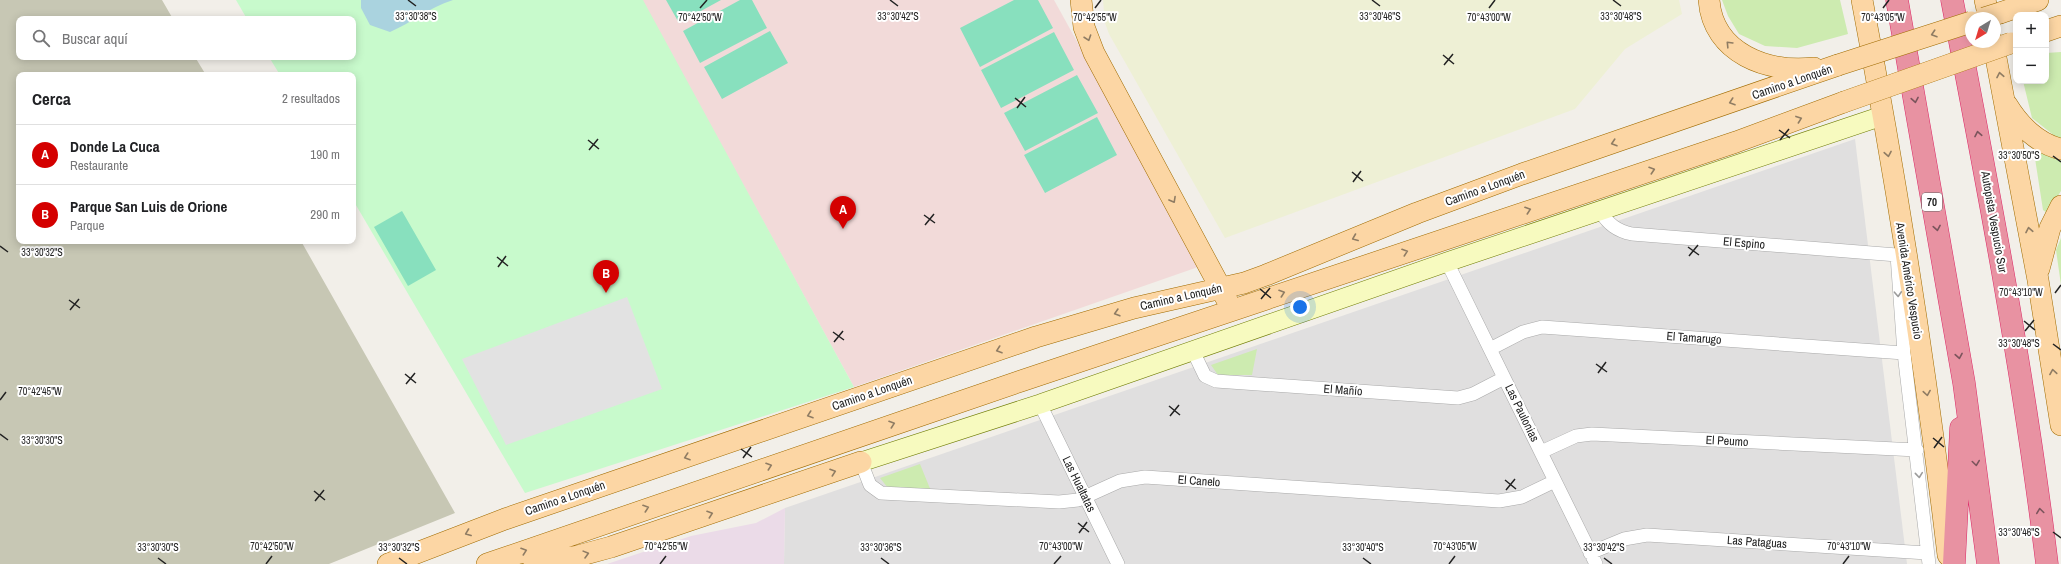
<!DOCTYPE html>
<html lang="es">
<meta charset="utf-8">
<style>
body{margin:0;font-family:"Archivo Narrow",sans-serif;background:#f2f2f2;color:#202124}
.controls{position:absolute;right:12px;top:12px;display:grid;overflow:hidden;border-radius:8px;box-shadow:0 2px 10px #0003}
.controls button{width:36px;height:36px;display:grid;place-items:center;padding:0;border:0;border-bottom:1px solid #e0e0e0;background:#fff;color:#202124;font:20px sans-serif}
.compass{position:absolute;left:1965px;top:12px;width:36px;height:36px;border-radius:50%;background:#fff;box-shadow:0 2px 10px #0003;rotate:218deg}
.you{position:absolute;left:1300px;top:307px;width:14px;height:14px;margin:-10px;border:3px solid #fff;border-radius:50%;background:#1a73e8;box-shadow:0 0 0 6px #1a73e833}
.badge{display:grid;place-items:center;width:26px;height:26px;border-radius:50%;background:#d40000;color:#fff;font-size:13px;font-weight:700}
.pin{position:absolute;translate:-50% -33px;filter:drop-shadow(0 1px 2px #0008)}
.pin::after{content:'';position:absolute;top:21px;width:14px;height:12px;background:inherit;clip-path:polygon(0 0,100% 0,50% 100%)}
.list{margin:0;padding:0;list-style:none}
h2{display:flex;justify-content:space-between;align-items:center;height:52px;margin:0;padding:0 16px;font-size:17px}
h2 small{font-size:13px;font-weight:400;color:#757577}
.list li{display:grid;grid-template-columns:26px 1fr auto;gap:12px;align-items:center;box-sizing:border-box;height:60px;padding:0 16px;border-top:1px solid #e0e0e0}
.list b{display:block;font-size:15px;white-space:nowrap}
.list p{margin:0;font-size:13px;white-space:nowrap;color:#757577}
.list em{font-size:13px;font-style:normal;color:#757577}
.icon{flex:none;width:22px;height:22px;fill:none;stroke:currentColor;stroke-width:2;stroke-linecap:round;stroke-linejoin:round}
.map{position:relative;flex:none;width:2061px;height:564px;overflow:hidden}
.search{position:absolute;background:#fff;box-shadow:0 2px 10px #0003;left:16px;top:16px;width:340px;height:44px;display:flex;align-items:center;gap:10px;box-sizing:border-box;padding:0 14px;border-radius:8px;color:#757577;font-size:15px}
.panel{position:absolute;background:#fff;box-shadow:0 2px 10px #0003;left:16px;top:72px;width:340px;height:172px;border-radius:8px}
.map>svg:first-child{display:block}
</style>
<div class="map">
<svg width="2061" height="564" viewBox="0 0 2061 564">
<rect width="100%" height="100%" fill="#f2efe9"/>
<path fill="#e0dfdf" d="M1855 139 1907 564H784L785 508Z"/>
<path fill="#f2dad9" d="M642 0H1054L1201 266 854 387Z"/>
<path fill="#ebdbe8" d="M785 508 784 564H607L691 536 756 523Z"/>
<path fill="#c7c7b4" d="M0 0H162L173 19H19V57H195L206 75H19V241H301L455 513 329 564H0Z"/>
<path fill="#eef0d5" d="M1103 0H1679L1682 14 1625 49 1575 109 1225 238 1109 34 1105 23Z"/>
<path fill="#cdebb0" d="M1722 0H1840L1848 34 1797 48 1765 46 1739 34 1728 16Z
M2061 52V138L2056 137 2032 118 2023 81H2046V53Z
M2037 148 2061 155V191L2047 213 2043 210 2034 152Z
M2061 238V285L2056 250Z
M1257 349 1252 375H1218L1211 365Z
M920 464 931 491 888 488 880 478Z"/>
<path fill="#c8facc" d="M236 0H643L854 387 525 493 353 200V75H280L269 57H353V19H247Z"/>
<path fill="#88e0be" d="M666 0H721L679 23Z
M740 0H752L767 28 700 63 683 31Z
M1014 0H1038L1053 28 980 67 960 28Z
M770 31 788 63 722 99 704 67Z
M1054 32 1074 70 1001 108 981 70Z
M1077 75 1098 113 1025 151 1004 113Z
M1097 117 1117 155 1045 193 1024 155Z
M402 211 436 270 408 286 374 227Z"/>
<path fill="#e2e2e2" d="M627 297 662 389 506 445 462 359Z"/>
<path fill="#aad3df" d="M361 0H453C428 8 413 22 390 32L370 25 361 8Z"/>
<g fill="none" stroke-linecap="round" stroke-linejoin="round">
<defs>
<path id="street" d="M1600 211C1608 224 1617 231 1632 234L1897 255 1904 353 1929 564
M1447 262 1596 564
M1490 349 1523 332 1542 327 1904 353
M1193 351 1205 376 1216 381 1458 398 1473 394 1504 378
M1040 404 1118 564
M1541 452 1576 436 1592 434 1917 450
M861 462 870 485 881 493 1059 502 1078 500 1120 481 1145 477 1499 501 1522 497 1555 481
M1590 553 1624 539 1647 535 1927 553"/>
<path id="secondary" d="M861 462 1040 404 1447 262 1882 116"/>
<path id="primary" d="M1081 0 1084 27 1094 53 1227 300
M1709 0C1713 54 1768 73 1814 68
M1862 0C1897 184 1926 370 1948 555
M1985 0 1989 18
M2000 13 2038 0
M2046 31 2061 26
M1993 42 2038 280 2061 425
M2007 105C2019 125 2038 144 2061 149
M2039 269 2050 228 2061 206
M388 564 505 519 1036 337 1134 308 1244 283 1266 275 1417 213 1522 174 1838 65
M487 564 1021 381 1736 142 1844 102
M534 564 578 556 611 547 861 462"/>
<path id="highway" d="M1897 0 1964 383 1988 564
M1952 0C1988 187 2024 375 2047 564
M1954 564 1961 428"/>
</defs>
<use href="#street" stroke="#a9a9a9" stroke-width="14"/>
<use href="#secondary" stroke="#707d05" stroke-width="20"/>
<use href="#primary" stroke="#a06b00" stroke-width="22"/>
<use href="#highway" stroke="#dc2a67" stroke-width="23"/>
<use href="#street" stroke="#fff" stroke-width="13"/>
<use href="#secondary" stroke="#f7fabf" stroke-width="19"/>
<use href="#primary" stroke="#fcd6a4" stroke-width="21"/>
<use href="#highway" stroke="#e892a2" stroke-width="22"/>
<defs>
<path id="primary-bridge" d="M1984 18 2000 13
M1838 65 1971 22
M1844 102 2011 43"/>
</defs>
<use href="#primary-bridge" stroke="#a06b00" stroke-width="22" stroke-linecap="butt"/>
<use href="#primary-bridge" stroke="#fcd6a4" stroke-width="21"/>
</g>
<defs><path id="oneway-chevron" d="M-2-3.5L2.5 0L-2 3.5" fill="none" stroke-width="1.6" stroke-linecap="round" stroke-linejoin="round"/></defs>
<g stroke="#8f7c63">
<use href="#oneway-chevron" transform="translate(1934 34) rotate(162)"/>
<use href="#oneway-chevron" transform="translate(1088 38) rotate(71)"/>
<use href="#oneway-chevron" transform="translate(1729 44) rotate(-134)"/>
<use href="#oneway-chevron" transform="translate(2000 75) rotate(-101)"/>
<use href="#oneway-chevron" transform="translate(1732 102) rotate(161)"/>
<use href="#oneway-chevron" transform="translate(1799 119) rotate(-20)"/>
<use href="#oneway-chevron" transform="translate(1614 143) rotate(162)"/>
<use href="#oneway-chevron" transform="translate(1888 154) rotate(80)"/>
<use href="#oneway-chevron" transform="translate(1652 170) rotate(-18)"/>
<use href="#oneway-chevron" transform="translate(1173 200) rotate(61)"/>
<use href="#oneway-chevron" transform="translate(1528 210) rotate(-19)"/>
<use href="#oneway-chevron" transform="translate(2029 230) rotate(-101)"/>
<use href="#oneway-chevron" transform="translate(1355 238) rotate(158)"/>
<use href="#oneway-chevron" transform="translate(1405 252) rotate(-19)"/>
<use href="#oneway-chevron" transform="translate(1282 293) rotate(-19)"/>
<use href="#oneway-chevron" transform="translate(1117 313) rotate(164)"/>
<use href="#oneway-chevron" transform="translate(999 350) rotate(161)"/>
<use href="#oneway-chevron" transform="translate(2053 372) rotate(-99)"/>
<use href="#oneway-chevron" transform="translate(1927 393) rotate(81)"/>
<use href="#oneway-chevron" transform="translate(810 415) rotate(161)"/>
<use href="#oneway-chevron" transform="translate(892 424) rotate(-19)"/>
<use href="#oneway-chevron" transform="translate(687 457) rotate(161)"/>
<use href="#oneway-chevron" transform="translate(769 466) rotate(-19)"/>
<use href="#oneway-chevron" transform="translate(833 472) rotate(-19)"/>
<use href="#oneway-chevron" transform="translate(646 508) rotate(-19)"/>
<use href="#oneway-chevron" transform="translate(710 514) rotate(-19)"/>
<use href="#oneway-chevron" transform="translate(468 533) rotate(159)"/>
<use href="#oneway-chevron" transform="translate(524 551) rotate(-19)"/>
<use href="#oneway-chevron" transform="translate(586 554) rotate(-15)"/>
</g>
<g stroke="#7b545c">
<use href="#oneway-chevron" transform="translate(1915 100) rotate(80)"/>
<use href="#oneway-chevron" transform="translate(1978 134) rotate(-101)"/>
<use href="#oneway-chevron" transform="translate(1937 228) rotate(80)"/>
<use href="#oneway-chevron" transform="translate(1959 356) rotate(80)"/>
<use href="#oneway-chevron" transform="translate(1976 463) rotate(82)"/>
<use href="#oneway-chevron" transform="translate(2040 511) rotate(-98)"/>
</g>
<g stroke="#9c9c9c">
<use href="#oneway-chevron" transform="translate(1898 294) rotate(87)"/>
<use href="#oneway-chevron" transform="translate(1919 475) rotate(84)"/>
</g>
<path fill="none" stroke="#222" stroke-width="1.5" d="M408 0 416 6M890 0 898 6M1372 0 1380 6M1613 0 1621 6M700 8 707 0M1095 8 1101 0M1489 8 1495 0M1883 8 1889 0M1443 55 1454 64M1444 65 1453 54M1015 98 1026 107M1017 108 1025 97M1779 130 1790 138M588 140 599 149M1780 140 1789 129M589 150 598 139M2053 156 2061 162M1352 172 1363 181M1353 182 1361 171M924 215 935 223M925 225 934 214M0 246 8 252M1688 247 1699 255M1689 256 1698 245M497 257 508 266M498 267 506 256M1260 289 1271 298M2055 293 2061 285M1261 299 1270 288M69 300 80 308M70 310 79 299M2024 321 2035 330M2025 331 2034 320M833 332 844 340M834 342 843 331M2053 344 2061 350M1596 364 1607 372M1598 373 1606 362M405 374 416 383M406 384 415 373M0 400 6 392M1169 406 1180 415M1170 416 1179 405M0 434 8 440M1933 438 1944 447M1934 448 1942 437M741 449 752 457M743 458 751 447M1505 480 1516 489M1506 490 1515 479M314 491 325 500M315 501 324 490M1078 523 1089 532M2053 532 2061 538M1079 533 1087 522M158 558 166 564M399 558 407 564M881 558 889 564M1363 558 1371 564M1604 558 1612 564M266 564 272 556M660 564 666 556M1054 564 1061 556M1449 564 1455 556M1843 564 1849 556"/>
<g text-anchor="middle" stroke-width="4" stroke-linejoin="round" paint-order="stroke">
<rect fill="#fff" stroke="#646464" stroke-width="1" x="1922" y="193" width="20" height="18" rx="3"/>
<g font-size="11" font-weight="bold" fill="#222">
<text x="1932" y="206">70</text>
</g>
<g font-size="12" fill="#222" stroke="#fff">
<text transform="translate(1792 82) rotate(-19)" y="4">Camino a Lonquén</text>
<text transform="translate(1485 188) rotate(-20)" y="4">Camino a Lonquén</text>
<text transform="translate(1994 222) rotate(80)" y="4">Autopista Vespucio Sur</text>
<text transform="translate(1744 243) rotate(5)" y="4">El Espino</text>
<text transform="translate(1909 281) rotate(81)" y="4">Avenida Américo Vespucio</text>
<text transform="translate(1181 297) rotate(-13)" y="4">Camino a Lonquén</text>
<text transform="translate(1694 338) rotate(4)" y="4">El Tamarugo</text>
<text transform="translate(1343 390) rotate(4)" y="4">El Mañío</text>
<text transform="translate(872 393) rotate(-19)" y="4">Camino a Lonquén</text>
<text transform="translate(1522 413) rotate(64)" y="4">Las Paulonias</text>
<text transform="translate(1727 441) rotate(3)" y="4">El Peumo</text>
<text transform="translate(1199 481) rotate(4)" y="4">El Canelo</text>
<text transform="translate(1079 484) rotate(64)" y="4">Las Hualtatas</text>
<text transform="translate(565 498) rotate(-19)" y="4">Camino a Lonquén</text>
<text transform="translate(1757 542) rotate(4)" y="4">Las Pataguas</text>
</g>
</g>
<g font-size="10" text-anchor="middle" fill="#222" stroke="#fff" stroke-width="4" stroke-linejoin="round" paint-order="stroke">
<text x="416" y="20">33°30'38"S</text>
<text x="898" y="20">33°30'42"S</text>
<text x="1380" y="20">33°30'46"S</text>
<text x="1621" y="20">33°30'48"S</text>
<text x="700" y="21">70°42'50"W</text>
<text x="1095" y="21">70°42'55"W</text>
<text x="1489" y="21">70°43'00"W</text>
<text x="1883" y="21">70°43'05"W</text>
<text x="2019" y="159">33°30'50"S</text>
<text x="42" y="256">33°30'32"S</text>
<text x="2021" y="296">70°43'10"W</text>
<text x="2019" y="347">33°30'48"S</text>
<text x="40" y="395">70°42'45"W</text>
<text x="42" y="444">33°30'30"S</text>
<text x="2019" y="536">33°30'46"S</text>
<text x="272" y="550">70°42'50"W</text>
<text x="666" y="550">70°42'55"W</text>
<text x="1061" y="550">70°43'00"W</text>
<text x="1455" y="550">70°43'05"W</text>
<text x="1849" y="550">70°43'10"W</text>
<text x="158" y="551">33°30'30"S</text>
<text x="399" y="551">33°30'32"S</text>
<text x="881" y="551">33°30'36"S</text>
<text x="1363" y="551">33°30'40"S</text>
<text x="1604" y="551">33°30'42"S</text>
</g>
</svg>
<div class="controls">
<button>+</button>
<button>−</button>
</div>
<svg class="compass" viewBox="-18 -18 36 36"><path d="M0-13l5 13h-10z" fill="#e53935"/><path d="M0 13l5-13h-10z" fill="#757577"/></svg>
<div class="you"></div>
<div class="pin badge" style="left:843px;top:229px">A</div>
<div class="pin badge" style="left:606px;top:293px">B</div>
<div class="search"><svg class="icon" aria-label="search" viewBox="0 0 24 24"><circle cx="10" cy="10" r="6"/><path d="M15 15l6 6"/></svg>Buscar aquí</div>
<section class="panel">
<h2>Cerca<small>2 resultados</small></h2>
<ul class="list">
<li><span class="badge">A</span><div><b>Donde La Cuca</b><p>Restaurante</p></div><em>190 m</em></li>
<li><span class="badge">B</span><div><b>Parque San Luis de Orione</b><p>Parque</p></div><em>290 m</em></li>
</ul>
</section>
</div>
